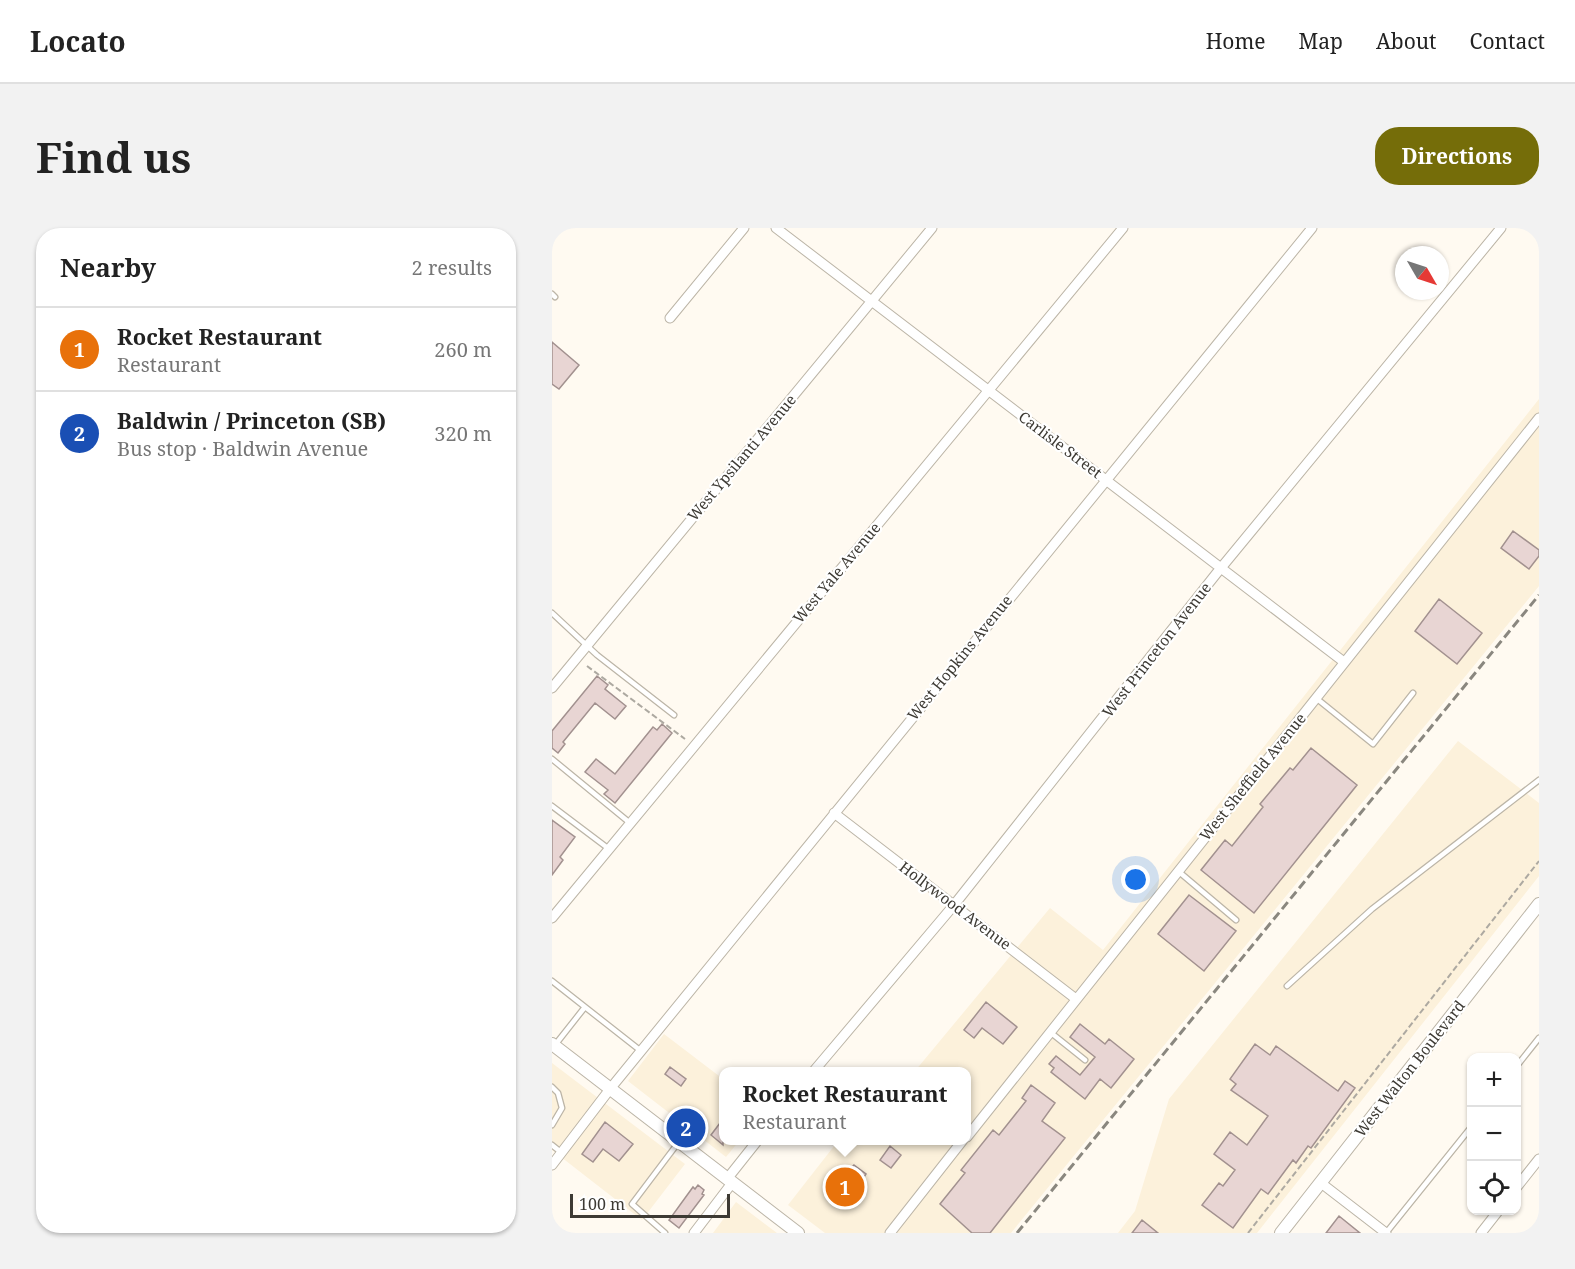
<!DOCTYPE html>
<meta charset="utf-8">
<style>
body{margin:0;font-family:"Noto Serif",serif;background:#f2f2f2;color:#222}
.controls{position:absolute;right:18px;bottom:18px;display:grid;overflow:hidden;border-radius:12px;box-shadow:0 2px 4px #0004}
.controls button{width:54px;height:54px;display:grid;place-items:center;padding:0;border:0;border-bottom:2px solid #e0e0e0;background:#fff;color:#222;font:30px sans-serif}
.compass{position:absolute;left:843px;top:18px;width:54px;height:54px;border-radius:50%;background:#fff;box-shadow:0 2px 4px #0004;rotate:129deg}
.scale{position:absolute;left:18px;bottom:15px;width:160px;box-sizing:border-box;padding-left:6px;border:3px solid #3d3a34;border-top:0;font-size:16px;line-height:21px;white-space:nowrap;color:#3d3a34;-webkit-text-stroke:4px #fff;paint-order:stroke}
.you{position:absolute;left:584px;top:652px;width:21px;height:21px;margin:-15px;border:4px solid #fff;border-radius:50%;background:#1a73e8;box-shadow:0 0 0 9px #1a73e833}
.badge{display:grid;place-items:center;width:39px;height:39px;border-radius:50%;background:#756d09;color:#fff;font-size:20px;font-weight:700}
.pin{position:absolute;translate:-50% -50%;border:3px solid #fff;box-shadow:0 2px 6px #0006}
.popup{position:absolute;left:167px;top:839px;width:252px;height:78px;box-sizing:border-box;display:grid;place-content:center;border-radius:12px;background:#fff;filter:drop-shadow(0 2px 4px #0005);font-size:20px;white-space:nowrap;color:#767676}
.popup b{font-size:22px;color:#222}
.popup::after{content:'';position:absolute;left:50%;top:100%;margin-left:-12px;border:12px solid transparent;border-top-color:#fff}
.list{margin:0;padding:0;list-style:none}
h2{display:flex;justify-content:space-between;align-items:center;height:78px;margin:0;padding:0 24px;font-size:26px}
h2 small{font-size:20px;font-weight:400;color:#767676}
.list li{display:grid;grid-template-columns:39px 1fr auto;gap:18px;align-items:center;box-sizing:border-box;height:84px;padding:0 24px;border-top:2px solid #e0e0e0}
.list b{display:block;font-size:22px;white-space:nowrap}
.list p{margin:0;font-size:20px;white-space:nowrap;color:#767676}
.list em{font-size:20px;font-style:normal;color:#767676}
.icon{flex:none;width:33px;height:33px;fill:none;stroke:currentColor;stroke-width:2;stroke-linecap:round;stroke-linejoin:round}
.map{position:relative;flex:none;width:987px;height:1005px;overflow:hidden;border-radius:24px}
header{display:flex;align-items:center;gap:36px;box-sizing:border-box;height:84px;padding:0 30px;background:#fff;border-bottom:2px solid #e0e0e0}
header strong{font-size:28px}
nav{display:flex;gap:33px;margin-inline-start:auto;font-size:21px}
.intro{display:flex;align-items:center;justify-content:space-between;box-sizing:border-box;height:144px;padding:0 36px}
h1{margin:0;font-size:42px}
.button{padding:15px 27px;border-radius:24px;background:#756d09;color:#fff;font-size:21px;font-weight:700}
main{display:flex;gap:36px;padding:0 36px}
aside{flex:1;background:#fff;border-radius:24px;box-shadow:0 2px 4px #0004}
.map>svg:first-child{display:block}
</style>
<header>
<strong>Locato</strong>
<nav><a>Home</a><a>Map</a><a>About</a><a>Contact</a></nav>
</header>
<div class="intro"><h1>Find us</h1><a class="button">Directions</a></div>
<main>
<aside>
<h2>Nearby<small>2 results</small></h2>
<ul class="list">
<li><span class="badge" style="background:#e8710a">1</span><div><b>Rocket Restaurant</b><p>Restaurant</p></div><em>260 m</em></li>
<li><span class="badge" style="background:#1a4fb4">2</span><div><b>Baldwin / Princeton (SB)</b><p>Bus stop · Baldwin Avenue</p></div><em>320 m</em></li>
</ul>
</aside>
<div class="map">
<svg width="987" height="1005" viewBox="0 0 987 1005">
<rect width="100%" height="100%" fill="#fffaf1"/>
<path fill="#fcf1db" d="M987 171V358L459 1005H273L236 977 286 913 415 912V844L363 843 498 680 551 722Z
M906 513 987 575V648L705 1005H566L583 983 617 871Z
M112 806 171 851 172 912 187 913 174 929 76 853Z
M0 835 133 936 90 992 0 922Z
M184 974 225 1005H161Z"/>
<path fill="#e8d5d3" stroke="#a2918f" stroke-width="1.5" d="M0 114 27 137 7 161 0 156Z
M961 303 987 322V328L977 341 949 320Z
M887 371 930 405 905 436 863 403Z
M45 448 56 457 53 461 74 478 63 491 43 475 11 514 13 516 6 525 0 520V503Z
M110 496 120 505 63 575 52 566 56 562 33 544 44 531 63 546 101 499 105 502Z
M759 520 805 557 702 685 649 642 673 612 680 618 711 579 708 576 738 540 741 542Z
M0 592 23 609 8 629 11 632 0 647Z
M637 667 684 703 652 743 606 706Z
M434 774 465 799 451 816 430 800 422 810 412 802Z
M528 796 553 816 557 811 582 831 559 860 548 851 533 871 499 844 502 840 497 836 504 828 528 847 543 829 518 809Z
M703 816 718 827 724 818 786 863 793 853 803 860 759 920 756 918 744 935 741 932 716 966 709 961 681 1000 650 977 667 955 671 958 683 942 662 926 678 904 695 917 716 888 679 862 684 856 678 851Z
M118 839 134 851 129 858 113 846Z
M479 857 503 875 490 893 513 910 438 1005H420L388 976 413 945 409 942 441 902 447 907 474 873 470 870Z
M171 891V917L159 907Z
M53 894 81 916 67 933 51 921 41 934 30 926Z
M338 918 349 927 339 940 328 932Z
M302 937 314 946 298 971 282 958Z
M146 957 152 962 150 966 152 967 127 1000 117 992 141 959 143 961Z
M787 988 808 1005H774Z
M590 992 606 1005H580Z"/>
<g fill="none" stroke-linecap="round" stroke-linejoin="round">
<defs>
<path id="service" d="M0 66 3 69
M0 385 45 427 122 487
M764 470 821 516 861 465
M0 531 78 595
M0 578 57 621
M626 643 684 692
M0 753 33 779 3 817
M735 758 820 681 987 552
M33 779 89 823
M498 804 533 832
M964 839 987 810
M0 859 6 865 10 880 0 897
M0 917 10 925
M113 1005 80 976 126 915
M834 1005 920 898"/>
<path id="minor" d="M224 0 792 434
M118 90 192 0
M0 460 380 0
M282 585 524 771
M0 690 571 0
M261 844 402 677 664 346 949 0
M415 909 987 190
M0 937 58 861 760 0
M175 951 206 912
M769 955 834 1005
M964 960 987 931
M142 1005 180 955
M338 1005 411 912
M929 1005 947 982"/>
<path id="secondary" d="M0 816 246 1005
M729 1005 987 676"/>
</defs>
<use href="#service" stroke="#bcb5a7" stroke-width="7"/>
<use href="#minor" stroke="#bcb5a7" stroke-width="11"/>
<use href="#secondary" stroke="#bcb5a7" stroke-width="14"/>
<path stroke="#ada9a1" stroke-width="2" stroke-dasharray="6 3" stroke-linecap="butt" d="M35 438 133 511
M696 1005 987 633"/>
<use href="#service" stroke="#fff" stroke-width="4.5"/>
<use href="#minor" stroke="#fff" stroke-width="9"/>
<use href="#secondary" stroke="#fff" stroke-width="12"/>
<path stroke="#8a877f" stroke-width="3" stroke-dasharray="9 4.5" stroke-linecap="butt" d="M465 1005 987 367"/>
</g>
<g text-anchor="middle" stroke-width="4.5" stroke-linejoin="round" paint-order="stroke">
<g font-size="15" fill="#3d3a34" stroke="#fff">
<text transform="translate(508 217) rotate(37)" y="5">Carlisle Street</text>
<text transform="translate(190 230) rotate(-50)" y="5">West Ypsilanti Avenue</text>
<text transform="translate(285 345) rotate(-50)" y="5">West Yale Avenue</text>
<text transform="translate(605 422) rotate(-52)" y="5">West Princeton Avenue</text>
<text transform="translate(408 430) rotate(-51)" y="5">West Hopkins Avenue</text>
<text transform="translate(701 549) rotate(-51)" y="5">West Sheffield Avenue</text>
<text transform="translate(403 678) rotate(37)" y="5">Hollywood Avenue</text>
<text transform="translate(858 841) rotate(-52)" y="5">West Walton Boulevard</text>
</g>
</g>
</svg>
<div class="controls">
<button>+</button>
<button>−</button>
<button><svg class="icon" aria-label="locate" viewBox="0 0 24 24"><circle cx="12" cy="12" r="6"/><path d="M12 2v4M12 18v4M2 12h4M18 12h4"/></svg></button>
</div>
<svg class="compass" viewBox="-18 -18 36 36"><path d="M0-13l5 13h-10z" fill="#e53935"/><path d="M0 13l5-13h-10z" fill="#767676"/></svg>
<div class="scale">100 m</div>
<div class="you"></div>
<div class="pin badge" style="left:293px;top:959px;background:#e8710a">1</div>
<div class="popup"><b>Rocket Restaurant</b>Restaurant</div>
<div class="pin badge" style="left:134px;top:900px;background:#1a4fb4">2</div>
</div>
</main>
